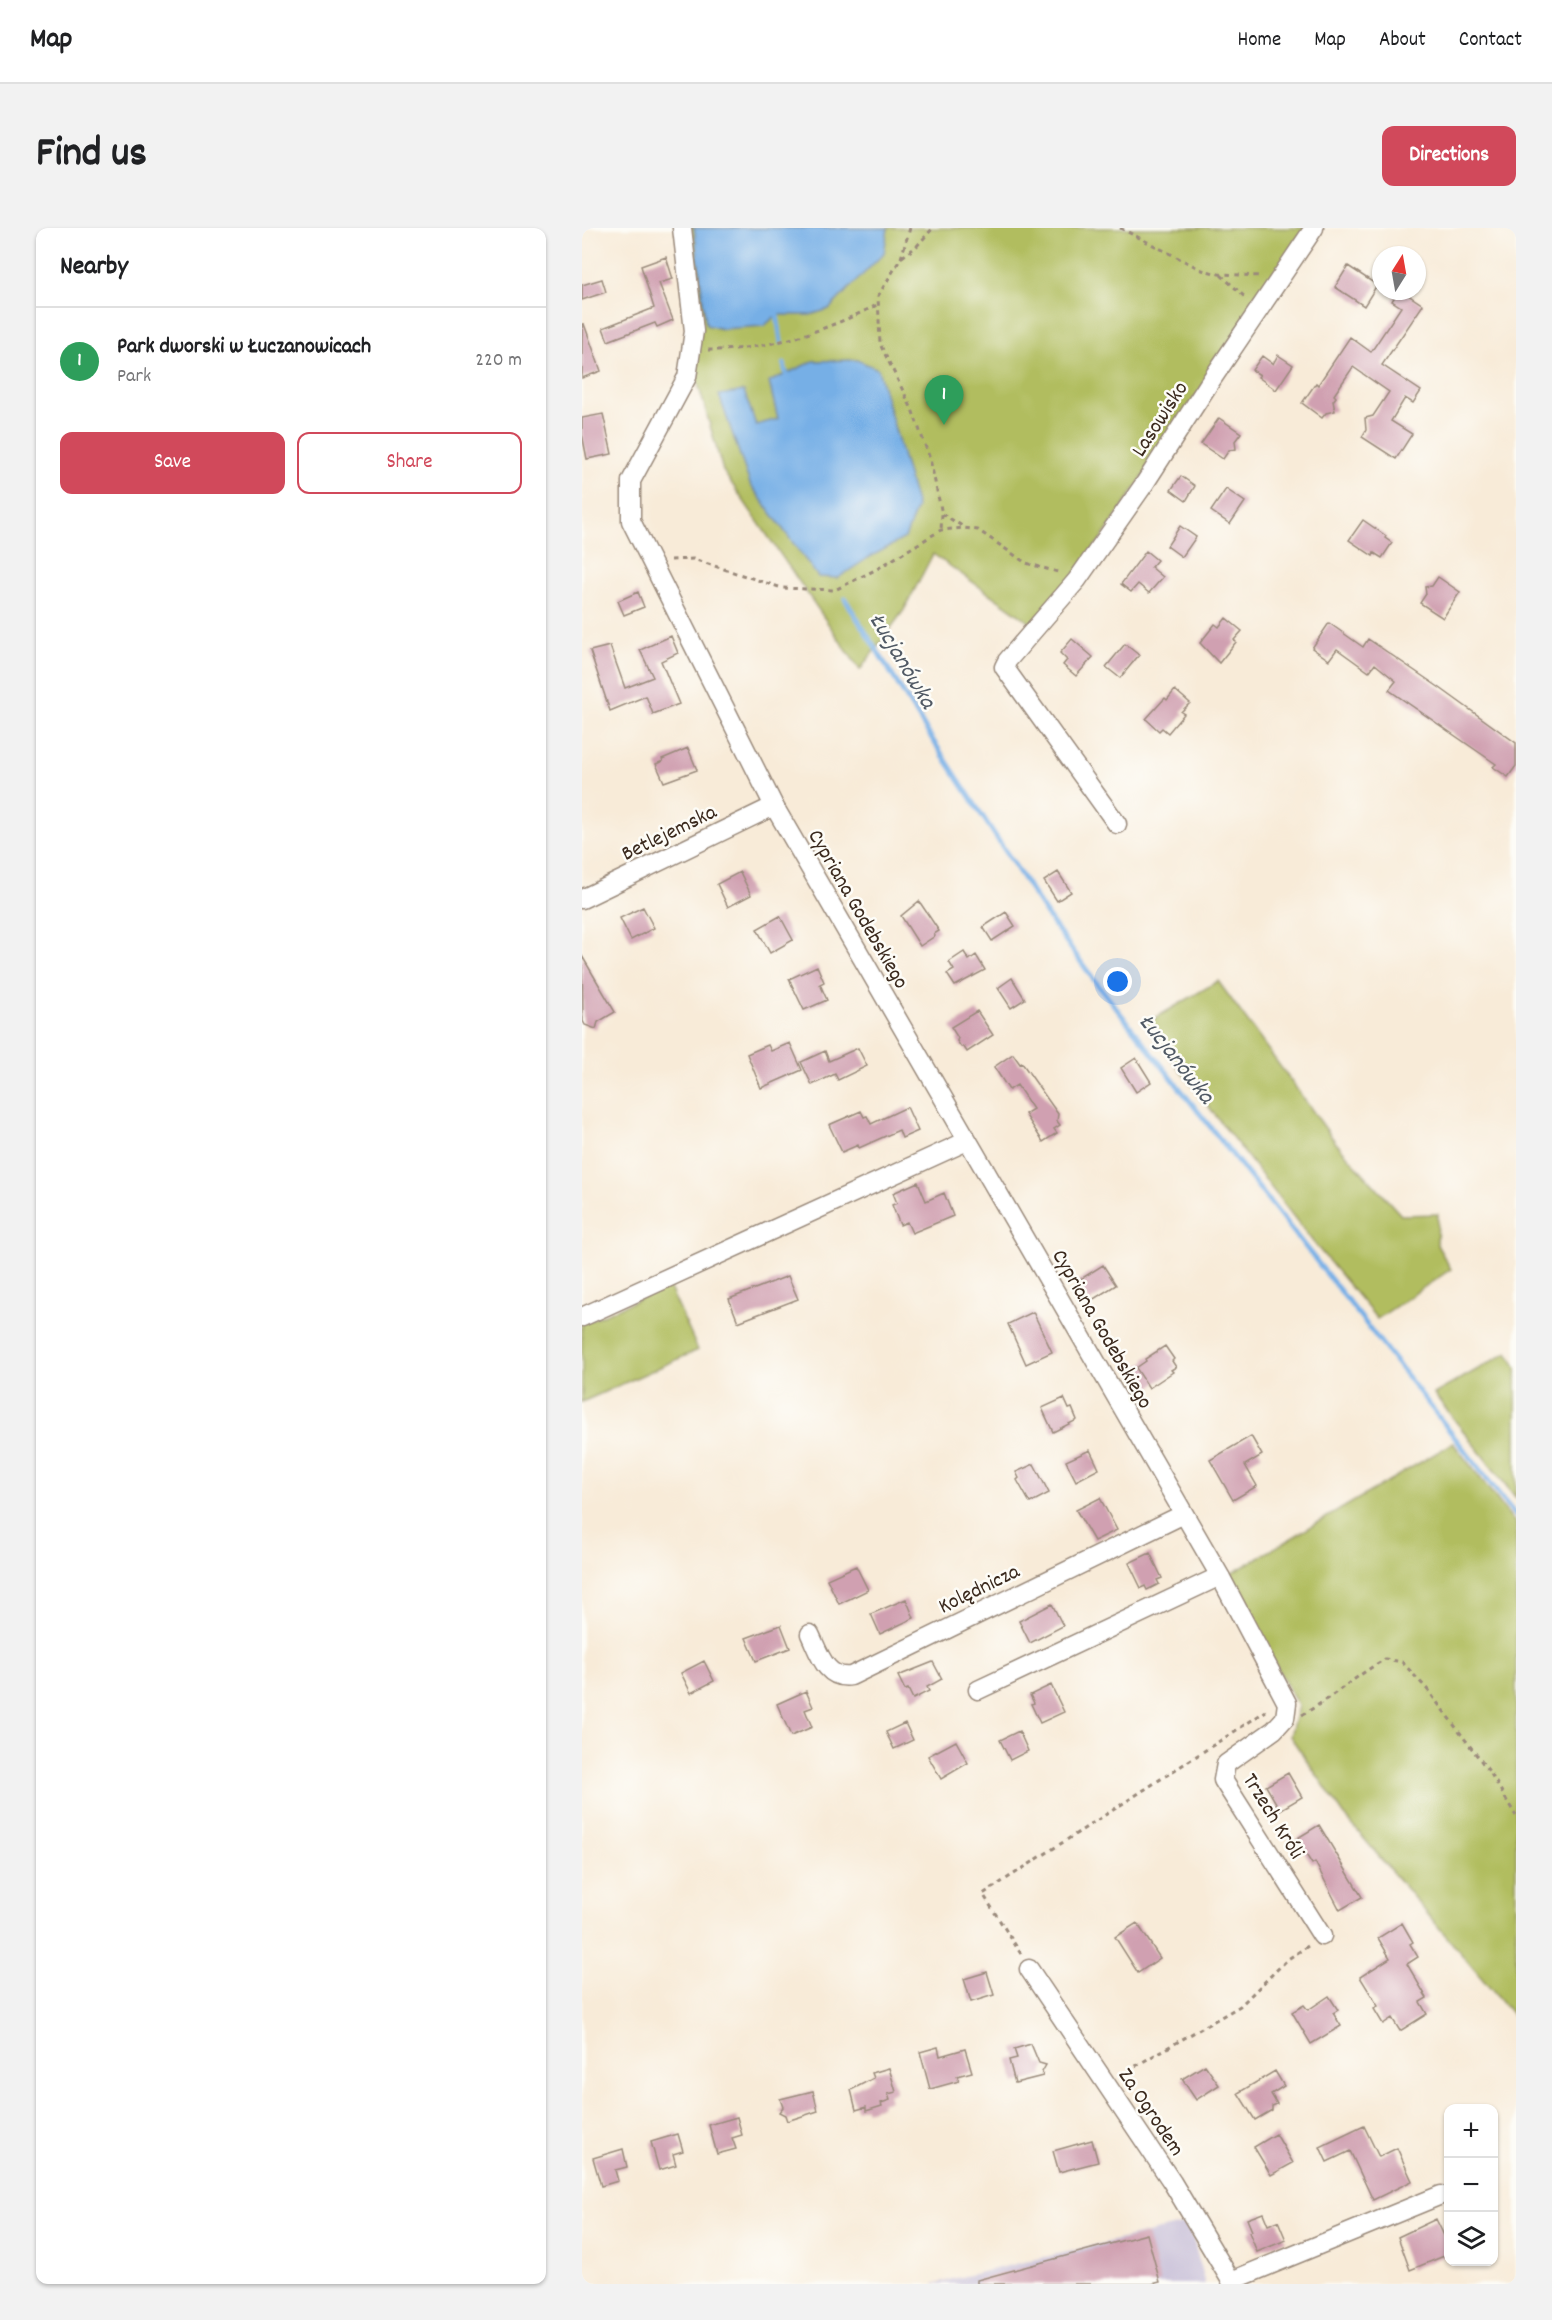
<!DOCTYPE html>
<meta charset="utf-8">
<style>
body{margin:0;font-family:Dekko,sans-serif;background:#f2f2f2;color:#202124}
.controls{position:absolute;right:18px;bottom:18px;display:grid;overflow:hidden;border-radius:12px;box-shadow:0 2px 4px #0004}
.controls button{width:54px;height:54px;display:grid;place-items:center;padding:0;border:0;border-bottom:2px solid #e0e0e0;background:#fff;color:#202124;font:30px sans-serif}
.compass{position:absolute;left:790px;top:18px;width:54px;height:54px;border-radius:50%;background:#fff;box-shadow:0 2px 4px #0004;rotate:11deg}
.you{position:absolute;left:536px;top:754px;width:21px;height:21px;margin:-15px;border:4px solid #fff;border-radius:50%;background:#1a73e8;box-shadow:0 0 0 9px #1a73e833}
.badge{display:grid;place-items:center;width:39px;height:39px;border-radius:50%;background:#d1495b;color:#fff;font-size:20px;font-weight:700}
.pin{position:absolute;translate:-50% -50px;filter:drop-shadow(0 2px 3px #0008)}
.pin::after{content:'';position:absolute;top:32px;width:21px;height:18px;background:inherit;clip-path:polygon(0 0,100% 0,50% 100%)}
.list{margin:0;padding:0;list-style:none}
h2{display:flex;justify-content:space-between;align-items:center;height:78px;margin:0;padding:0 24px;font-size:26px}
h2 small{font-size:20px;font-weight:400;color:#757577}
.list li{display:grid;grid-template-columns:39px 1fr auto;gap:18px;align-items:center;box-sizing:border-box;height:108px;padding:0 24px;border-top:2px solid #e0e0e0}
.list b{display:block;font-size:22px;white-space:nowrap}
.list p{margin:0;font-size:20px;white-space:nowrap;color:#757577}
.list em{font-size:20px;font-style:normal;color:#757577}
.actions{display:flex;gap:12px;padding:18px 24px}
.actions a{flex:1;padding:14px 0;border:2px solid #d1495b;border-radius:12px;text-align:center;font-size:21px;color:#d1495b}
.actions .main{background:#d1495b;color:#fff}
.icon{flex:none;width:33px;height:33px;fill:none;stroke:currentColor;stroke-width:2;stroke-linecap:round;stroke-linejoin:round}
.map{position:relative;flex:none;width:934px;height:2056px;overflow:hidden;border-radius:12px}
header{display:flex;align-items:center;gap:36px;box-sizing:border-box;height:84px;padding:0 30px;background:#fff;border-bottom:2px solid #e0e0e0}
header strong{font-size:28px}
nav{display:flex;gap:33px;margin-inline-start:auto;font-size:21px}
.intro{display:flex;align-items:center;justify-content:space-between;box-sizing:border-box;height:144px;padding:0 36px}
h1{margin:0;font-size:42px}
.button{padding:15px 27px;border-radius:12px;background:#d1495b;color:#fff;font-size:21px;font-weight:700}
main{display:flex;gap:36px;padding:0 36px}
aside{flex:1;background:#fff;border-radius:12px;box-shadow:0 2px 4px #0004}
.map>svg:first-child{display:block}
</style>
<header>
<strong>Map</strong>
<nav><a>Home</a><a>Map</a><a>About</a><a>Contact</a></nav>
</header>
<div class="intro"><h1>Find us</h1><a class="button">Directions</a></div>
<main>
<aside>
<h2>Nearby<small></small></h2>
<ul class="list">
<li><span class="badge" style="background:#2e9e5b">1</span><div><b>Park dworski w Łuczanowicach</b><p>Park</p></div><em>220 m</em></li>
</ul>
<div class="actions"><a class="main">Save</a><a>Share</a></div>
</aside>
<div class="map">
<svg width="934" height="2056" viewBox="0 0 934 2056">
<rect width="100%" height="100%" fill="#fdfcf7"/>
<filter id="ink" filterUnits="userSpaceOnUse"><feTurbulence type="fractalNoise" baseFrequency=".0167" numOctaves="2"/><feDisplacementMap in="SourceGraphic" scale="12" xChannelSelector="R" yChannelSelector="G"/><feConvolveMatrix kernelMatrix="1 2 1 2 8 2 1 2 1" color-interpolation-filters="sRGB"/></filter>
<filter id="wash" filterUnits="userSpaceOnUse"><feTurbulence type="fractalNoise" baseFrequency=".008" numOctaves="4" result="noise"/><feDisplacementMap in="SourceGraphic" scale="24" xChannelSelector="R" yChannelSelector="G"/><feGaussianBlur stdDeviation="1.35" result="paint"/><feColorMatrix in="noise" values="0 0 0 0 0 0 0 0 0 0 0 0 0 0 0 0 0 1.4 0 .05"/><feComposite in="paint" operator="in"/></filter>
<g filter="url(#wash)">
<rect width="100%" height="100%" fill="#f8ebd8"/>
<path fill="#c8bfd8" d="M607 1995 623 2056H350Z"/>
<path fill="#b1bd5e" stroke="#76743e" stroke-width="1.5" d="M100 0H727L524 304 453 398 351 326 322 382 278 442 141 243 115 152 112 103Z
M636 753 754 915 819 987 856 986 855 1017 869 1041 795 1091 731 1014 563 796Z
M87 1058 116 1122 0 1174V1096Z
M926 1124 934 1139V1270L852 1166Z
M871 1215 934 1296V1791L763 1588 708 1508 716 1478 645 1348Z"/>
<path fill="#76afe6" stroke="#586c82" stroke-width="1.5" d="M112 0H306L302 25 247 81 228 87H195L182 98 140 101 124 97Z
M275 132 296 141 335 279 323 310 286 330 256 350 236 349 168 256 137 167 162 163 174 197 196 191 187 154 231 133Z"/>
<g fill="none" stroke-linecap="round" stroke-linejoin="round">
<path stroke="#76afe6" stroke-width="5" d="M195 87 199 114
M202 136 204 146
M263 371 343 500 467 690 512 752 778 1088 934 1288"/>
</g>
<g id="blocks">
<path fill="#d0a0b1" d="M84 29 91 51 77 55 91 92 75 99 73 95 26 113 21 100 72 80 59 38Z
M766 38 795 57 782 78 753 59Z
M20 51 24 64 0 72V57Z
M816 63H820L841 77 800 137 839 163 831 175 823 170 809 193 830 206 814 231 780 209 784 202 783 190 791 188 807 164 771 139 752 167 754 169 751 173 753 183 744 185 740 190 720 175 734 155 736 157 768 109 789 124 819 79 810 73Z
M0 96H2L19 143 0 150Z
M696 127 711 137 694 162 676 149 678 147 670 142 680 128 691 136Z
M21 186 30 226 5 231 0 206V190Z
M637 190 659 205 653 213 654 221 647 222 641 231 619 216Z
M599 248 613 258 604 273 589 262Z
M644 261 663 274 648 296 629 283Z
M781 292 804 308 803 310 810 315 800 330 792 325 791 328 767 312Z
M598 298 614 309 600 329 585 318Z
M564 323 575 332 569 339 581 349 567 365 556 356 549 364 539 356Z
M856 349 878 364 861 390 838 375 844 366 843 359 850 358Z
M56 364 62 379 42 387 36 373Z
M644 390 660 403 652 412 654 414 637 435 618 415 633 396 637 399Z
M747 395 781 419 786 411 858 460 934 515V538L926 549 911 539 914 536 807 462 814 453 793 436 787 444 755 421 747 432 730 420Z
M89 408 96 425 79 433 97 476 71 486 64 468 28 483 8 423 28 418 43 460 71 449 58 422Z
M490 411 511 429 494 448 481 437 485 432 478 425Z
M543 416 557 427 538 450 524 439Z
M593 462 608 475 599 484 602 486 586 505 580 500 577 503 564 491 583 470 585 472Z
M106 520 115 542 82 554 74 536 81 533 80 531Z
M158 644 169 667 146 679 135 656Z
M476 644 489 664 475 673 462 653Z
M337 673 357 703 352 706 353 708 338 718 319 688Z
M61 679 72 700 49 712 38 690Z
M424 684 433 698 410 713 401 699Z
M198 688 211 712 188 725 175 701Z
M382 724 387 732 394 727 403 742 373 758 365 746 372 742 367 734Z
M0 728 33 784 16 794 14 801 3 797 1 793Z
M235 738 242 754 238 756 245 772 222 782 207 751Z
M430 750 443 771 429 780 416 760Z
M395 783 411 807 385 824 382 819H379L375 813 376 810 369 799Z
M208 815 220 842 179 860 165 826 186 817 189 823Z
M276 820 285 838 256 852 253 846 230 857 219 834 243 823 247 833Z
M431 826 438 836 440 835 476 886 475 893 478 897 472 901 475 905 461 914 443 886 451 881 435 857 427 862 412 839Z
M554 830 569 854 554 864 539 840Z
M325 879 336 903 320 910 317 902 277 920 276 917 260 924 247 897 279 883 282 889 285 888 289 896Z
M336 954 344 973 362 965 371 988 330 1005 325 994 318 997 310 977 315 975 311 965Z
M521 1037 534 1057 507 1074 494 1054Z
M206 1048 216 1071 156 1094 147 1071Z
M451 1084 470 1124 444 1136 426 1096Z
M583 1118 592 1131 590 1133 594 1139 589 1142 591 1144 567 1160 554 1140 564 1133 563 1131Z
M482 1170 487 1181 490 1180 495 1192 471 1204 460 1180Z
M669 1208 680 1227 663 1237 675 1258 651 1272 628 1232Z
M508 1222 517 1241 494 1253 484 1233Z
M452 1236 467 1265 448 1275 435 1252 437 1250 434 1244Z
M518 1270 535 1302 512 1313 494 1282Z
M568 1325 580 1350 575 1352 577 1356 565 1362 563 1358 559 1360 547 1335Z
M274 1338 286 1362 257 1376 245 1351Z
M324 1371 332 1390 298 1406 289 1386Z
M470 1376 481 1398 448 1415 437 1393Z
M199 1397 208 1420 174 1433 164 1410Z
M122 1433 132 1453 109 1465 99 1445Z
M351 1434 360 1451 345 1459 347 1463 331 1471 326 1461 323 1462 316 1448Z
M469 1457 482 1484 458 1495 449 1476 452 1475 448 1467Z
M224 1463 231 1479 223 1482 230 1499 209 1508 195 1476Z
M323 1495 331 1512 312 1521 304 1504Z
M437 1503 446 1523 428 1532 418 1512Z
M374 1513 386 1535 359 1551 346 1528Z
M706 1545 720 1569 698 1582 684 1558Z
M737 1597 780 1669 758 1682 733 1634 730 1636 714 1611Z
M555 1695 578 1730 556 1745 533 1709Z
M820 1695 831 1714 828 1716 836 1729 825 1736 845 1770 838 1774 845 1786 818 1803 810 1790 801 1796 792 1781 796 1778 778 1749 808 1730 796 1710Z
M405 1744 412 1767 389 1774 382 1751Z
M747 1768 756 1782 751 1785 759 1798 729 1816 710 1784 722 1777 726 1782Z
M449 1816 457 1835 464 1837 460 1844 461 1848 433 1855 427 1832 435 1830 432 1821Z
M356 1819 358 1828 383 1821 390 1844 375 1848 377 1853 348 1861 338 1824Z
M623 1837 637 1857 614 1872 600 1851Z
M307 1840 314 1864 306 1866 308 1872 299 1875 300 1878 284 1883V1879L274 1882 269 1862 292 1850 290 1845Z
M693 1843 702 1858 689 1866 695 1876 690 1878V1882L673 1892 656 1865Z
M231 1863 236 1883 205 1893 203 1887 197 1884 201 1879 198 1871Z
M155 1889 160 1907 150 1910 154 1921 135 1926 127 1897Z
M782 1898 797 1929 815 1920 830 1953 791 1972 768 1923 745 1934 738 1919Z
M96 1906 101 1923 91 1926 94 1937 77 1942 69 1914Z
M694 1906 711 1935 689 1947 672 1919Z
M510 1912 516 1934 477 1944 471 1923Z
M41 1921 45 1939 33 1942 36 1953 19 1958 11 1930Z
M681 1985 686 1997 696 1993 704 2012 675 2024 667 2004 670 2003 665 1991Z
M854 1991 867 2018V2026L828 2042 816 2009Z
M565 2006 578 2054 570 2056H395V2052Z"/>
</g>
</g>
<g filter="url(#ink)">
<use href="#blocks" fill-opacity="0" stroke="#9a8a7b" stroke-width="1.5"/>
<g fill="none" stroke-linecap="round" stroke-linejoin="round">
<defs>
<path id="minor" d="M100 0 112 103 105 149 49 253V293L192 578 638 1348 705 1475 703 1490 692 1502 644 1536 641 1552 740 1708
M535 596 422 439 425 433 495 352 563 255 626 157 732 0
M0 671 192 578
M0 1089 385 913
M228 1406C237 1425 244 1452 269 1448L602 1286
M396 1462 638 1348
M447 1741 590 1954 651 2056
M649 2053 859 1967"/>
</defs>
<use href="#minor" stroke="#9a8a7b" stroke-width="21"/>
<path stroke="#9a8a7b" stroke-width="3" stroke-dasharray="4.5 4.5" stroke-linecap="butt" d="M328 0 319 30 296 68 298 116 330 181 348 231 360 286 359 302
M538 0 620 42 637 46 679 48
M320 29 334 19 351 0
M639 47 665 71
M126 122C185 123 245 102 297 76
M360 286 382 299
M89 332 111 331 200 360 253 362 295 341 359 302 382 300 396 302 444 335 479 345
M720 1487C749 1470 774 1448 803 1431L820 1434 845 1461 909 1546 934 1588
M439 1726 401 1666 684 1483
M538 1847 658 1778 706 1731 726 1718"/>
<use href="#minor" stroke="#fff" stroke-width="18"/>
</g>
</g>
<g text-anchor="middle" stroke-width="5" stroke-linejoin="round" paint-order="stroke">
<g font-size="22" fill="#3b2a1e" stroke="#fdfcf7">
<text transform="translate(576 190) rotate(-57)" y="8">Lasowisko</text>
<text transform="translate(86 603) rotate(-26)" y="8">Betlejemska</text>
<text transform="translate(278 680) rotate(60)" y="8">Cypriana Godebskiego</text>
<text transform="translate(522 1100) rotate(60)" y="8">Cypriana Godebskiego</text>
<text transform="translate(396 1359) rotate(-26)" y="8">Kolędnicza</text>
<text transform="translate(693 1587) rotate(58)" y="8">Trzech Króli</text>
<text transform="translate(571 1883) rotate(56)" y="8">Za Ogrodem</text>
</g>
<g font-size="24" font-style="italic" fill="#505964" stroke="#fdfcf7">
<text transform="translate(322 432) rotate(59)" y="8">Łucjanówka</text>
<text transform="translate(596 830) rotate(52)" y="8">Łucjanówka</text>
</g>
</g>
</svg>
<div class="controls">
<button>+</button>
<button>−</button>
<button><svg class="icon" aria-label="layers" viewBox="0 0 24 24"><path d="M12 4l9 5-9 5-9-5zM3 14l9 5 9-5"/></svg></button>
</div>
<svg class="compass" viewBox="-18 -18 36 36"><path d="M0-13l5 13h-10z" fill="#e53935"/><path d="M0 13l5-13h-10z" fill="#757577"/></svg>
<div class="you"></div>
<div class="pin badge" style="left:362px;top:197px;background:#2e9e5b">1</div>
</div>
</main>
